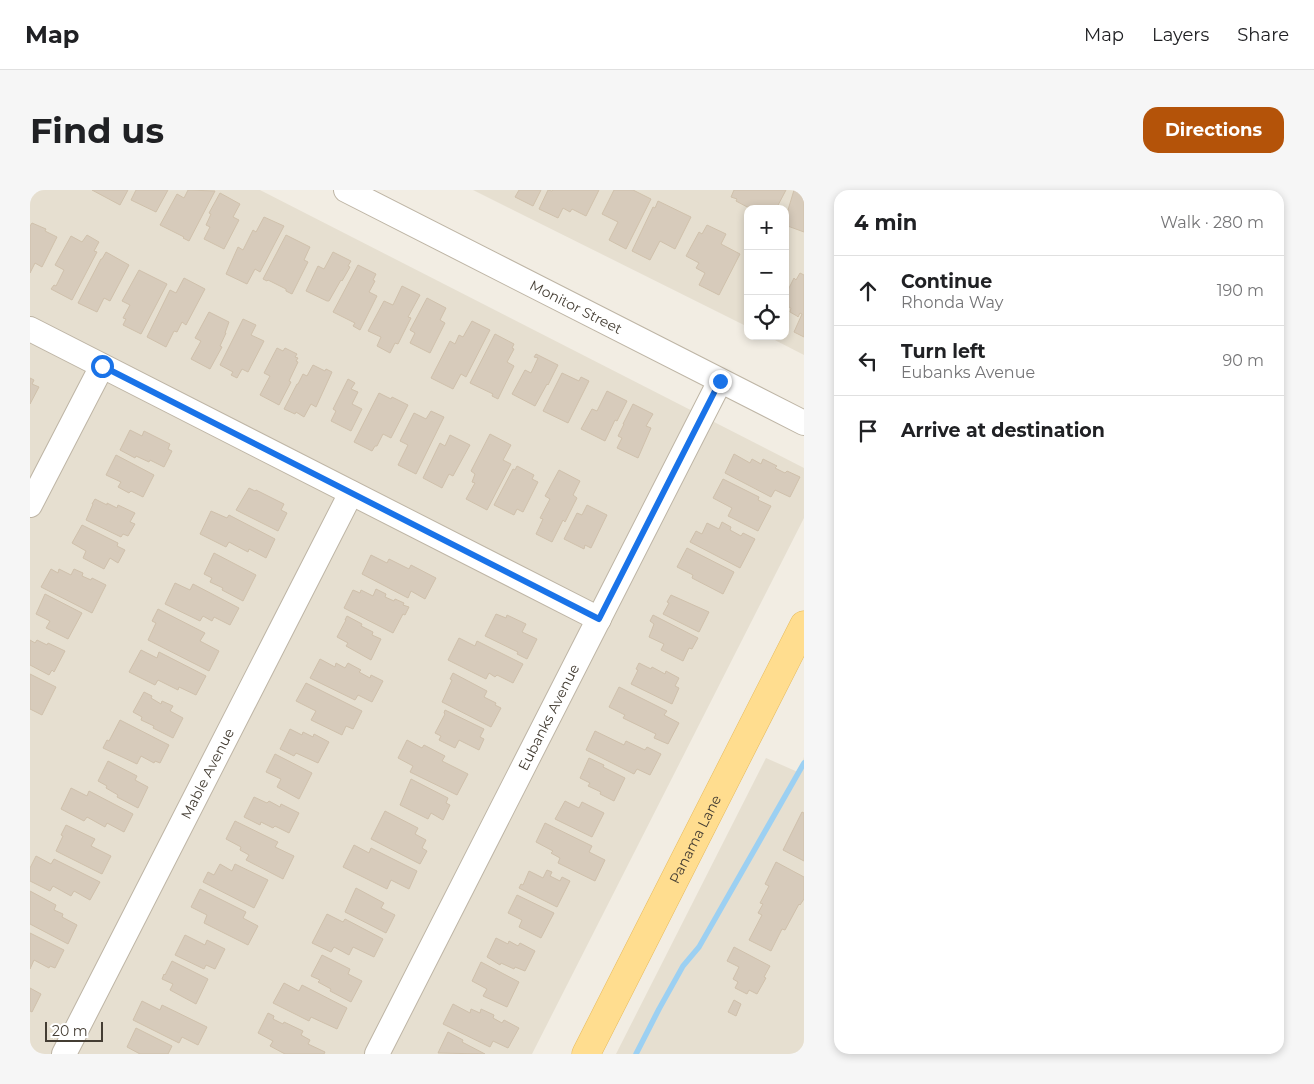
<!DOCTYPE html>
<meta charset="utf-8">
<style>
body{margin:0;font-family:Montserrat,sans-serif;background:#f6f6f6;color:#202124}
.controls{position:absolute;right:15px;top:15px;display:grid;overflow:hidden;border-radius:10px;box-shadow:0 2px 8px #0003}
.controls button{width:45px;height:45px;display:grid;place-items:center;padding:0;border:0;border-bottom:1px solid #e0e0e0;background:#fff;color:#202124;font:25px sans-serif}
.scale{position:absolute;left:15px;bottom:12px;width:58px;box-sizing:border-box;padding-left:5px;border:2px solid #443d33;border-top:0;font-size:14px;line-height:18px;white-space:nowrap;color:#443d33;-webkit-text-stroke:4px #fff;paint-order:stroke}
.stop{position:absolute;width:15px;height:15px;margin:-11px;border:4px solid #1a73e8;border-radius:50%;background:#fff}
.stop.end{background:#1a73e8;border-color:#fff;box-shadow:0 1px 5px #0008}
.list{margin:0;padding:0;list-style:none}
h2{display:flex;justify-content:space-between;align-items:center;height:65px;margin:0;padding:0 20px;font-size:21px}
h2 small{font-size:16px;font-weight:400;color:#757577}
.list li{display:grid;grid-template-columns:32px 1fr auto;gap:15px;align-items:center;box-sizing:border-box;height:70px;padding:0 20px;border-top:1px solid #e0e0e0}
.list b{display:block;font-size:19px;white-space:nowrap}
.list p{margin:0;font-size:16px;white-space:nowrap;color:#757577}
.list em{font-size:16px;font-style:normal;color:#757577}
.icon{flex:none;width:28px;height:28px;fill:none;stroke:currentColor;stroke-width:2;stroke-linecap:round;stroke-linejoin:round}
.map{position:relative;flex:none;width:774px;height:864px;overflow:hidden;border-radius:15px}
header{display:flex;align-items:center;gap:30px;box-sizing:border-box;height:70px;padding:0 25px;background:#fff;border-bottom:1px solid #e0e0e0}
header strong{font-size:24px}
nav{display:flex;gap:28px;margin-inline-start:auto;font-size:18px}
.intro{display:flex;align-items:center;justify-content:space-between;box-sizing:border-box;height:120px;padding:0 30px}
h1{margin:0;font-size:35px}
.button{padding:12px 22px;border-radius:15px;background:#b45309;color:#fff;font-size:18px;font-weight:700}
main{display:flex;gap:30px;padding:0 30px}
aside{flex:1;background:#fff;border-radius:15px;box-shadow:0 2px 8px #0003}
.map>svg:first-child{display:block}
</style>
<header>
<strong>Map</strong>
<nav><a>Map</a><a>Layers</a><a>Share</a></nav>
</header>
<div class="intro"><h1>Find us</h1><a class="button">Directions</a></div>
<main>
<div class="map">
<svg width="774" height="864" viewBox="0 0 774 864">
<rect width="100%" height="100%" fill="#f2ede3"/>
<path fill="#e6dfd0" d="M0 0H230L774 278V328L502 864H0Z
M443 0H774V165L737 146H755V19H718V137Z
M774 567V864H586L736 568 770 583Z"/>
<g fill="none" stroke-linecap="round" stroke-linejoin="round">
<path stroke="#9cd0f2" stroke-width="5.5" d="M606 864 629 819 653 776 669 757 774 573"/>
</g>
<path fill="#d7cbbb" stroke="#cfc0ab" d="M62 0H98L90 15Z
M106 0H138L126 22 101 10Z
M158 0 185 1 159 51 153 48 154 47 130 35 147 4 154 8Z
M489 0H511L503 16 485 7Z
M518 0 522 1 523 0H569L556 26 542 19 540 22 533 18 528 28 509 19Z
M584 0H603L621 9 596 59 579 50 588 32 572 24Z
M704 0H756L746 19H721L706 11 707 9 701 7Z
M764 0H774V42L755 35V30Z
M190 3 210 14 203 27 209 30 194 59 174 49 180 37 176 35 181 24 179 23Z
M628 11 661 27 645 59 630 51 620 70 602 61 623 17 625 18Z
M234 27 254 36 230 82 225 79 217 94 196 84 208 57 213 60 223 40 226 42Z
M2 33 16 39 15 41 27 47 12 77 5 73 0 83V36Z
M677 35 696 44 691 54 710 64 689 105 669 95 675 83 666 78 669 73 656 66 669 42 672 44Z
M57 45 69 52 64 61 67 62 42 110 21 99 24 95 26 96 34 80 25 75 41 46 52 52Z
M256 45 280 57 274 70 278 72 262 104 256 101V99L238 90 237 91 233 89Z
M76 62 99 75 80 111 74 108 67 122 48 113 71 69H72Z
M303 62 321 71 318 76 320 77 312 91 311 90 299 111H297L276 101 288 76 294 79Z
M328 75 346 84 343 90 345 91 339 102 347 106 330 140 323 136 325 133 303 122Z
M109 80 137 94 111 144 93 135 96 129 93 128 100 115 92 111Z
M770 83 774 85V147L764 142 772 124 770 123 768 127 767 126 760 122 761 118 755 115V106L764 88 766 90Z
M154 88 175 99 156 135 152 132 147 142 144 141 136 157 117 147 140 100 146 103Z
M372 96 390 105 378 127 381 128 368 154 365 153 360 163 347 156 351 147 338 141 354 111 363 115Z
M397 108 416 118 410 130 415 133 400 163 380 153 385 143 380 140Z
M179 122 199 132 195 143H196L190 156 192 157 180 179 161 169 171 151 165 148Z
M213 129 226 135 221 145 234 151 218 182 212 179 207 188 201 185 203 182 190 175Z
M442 131 460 140 436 187 431 184 423 199 401 188 420 151 425 154 429 145 433 147Z
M465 144 484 154 482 158 484 159 477 172 484 176 468 209 462 206 463 204 440 193Z
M247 158 253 161 255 158 267 164 265 167 268 168 266 171 268 172 259 191 261 192 249 215 230 205 240 186 234 183Z
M506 164 528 175 518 195 517 194 505 216 482 204 495 180 501 183 508 168 504 167Z
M283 175 295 181 296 179 302 182 286 217 281 214 274 227 266 222 265 224 254 219 267 194H268L273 184 277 186Z
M532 183 549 191 551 187 559 191 538 233 513 221Z
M0 188 4 190 2 194 9 197 0 214Z
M318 189 325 193 321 199 328 202 322 214 332 219 321 241 301 231 306 221 303 219Z
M577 201 597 211 587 231 585 230 575 251 551 239 562 219 567 221Z
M349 203 361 209 362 207 378 215 361 248 353 244 347 256H345L342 261 324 252Z
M603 214 623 224 616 236 621 238 608 268 587 258 592 248 588 246 594 234H593Z
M401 221 414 227 386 284 368 275 378 255 370 251 384 223 396 229Z
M100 240 112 246 114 241 140 254 138 259 142 261 134 277 120 270 119 272 106 266 105 268 90 260Z
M460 244 481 255 473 270 481 274 457 320 436 309 445 293 442 292 445 284 441 281Z
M420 245 440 255 423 286 419 284 412 298 393 288 410 253 415 256Z
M704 264 720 273 722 269 731 274 733 269 747 276 745 278 755 283 757 281 770 287 760 307 745 300 741 307 695 283Z
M86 265 124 285 113 307 101 301 99 303 88 297 91 292 76 285Z
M487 276 504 285 502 289 508 292 493 322 487 319 484 325 464 315 483 279 485 280Z
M529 280 550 291 543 305 547 308 535 332 533 330 522 352 506 344 513 329 510 328 520 309 515 306Z
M693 289 729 307 728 310 741 316 728 341 698 326 702 318 683 308Z
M219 298 225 301 226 300 254 314 251 320 257 323 248 341 206 320Z
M65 309 77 315V313L87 318 88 315 105 323 100 332 105 334 98 346 93 344 91 347 56 330 63 314H62Z
M557 315 577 325 561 358 555 355 554 359 534 349 547 323 552 325Z
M181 321 197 328 199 325 245 349 236 368 219 359 218 362 199 352 196 357 170 344Z
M692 332 701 337 700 340 711 346 713 343 725 349 710 378 660 352 666 341 672 344 677 333 689 339Z
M52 335 88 353 87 356 95 360 88 373 80 368 74 379 53 368 56 361 42 353Z
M657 358 704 382 693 404 662 388 663 385 647 377Z
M184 363 226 385 213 411 192 400 193 398 180 392 182 388 174 384Z
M341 365 357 373 359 369 379 379 381 375 406 388 395 409 381 401 378 408 332 384Z
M21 379 28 383 29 379 41 385 44 379 53 383 52 386 61 390 62 388 76 395 62 423 11 397Z
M145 393 160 400 163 394 209 418 200 435 184 427 182 431 173 426 170 431 135 414Z
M346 399 356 404 355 407 364 411 365 409 374 413 373 415 379 417 375 425 373 424 363 443 314 418 323 400 330 403 331 400 343 406Z
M15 404 52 423 38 449 16 438 20 431 6 424Z
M641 405 679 422 669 442 633 424 639 413 637 412Z
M128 419 175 443 170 451 189 461 179 481 118 450 126 433 122 431Z
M466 424 476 428 477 425 496 434 492 442 507 449 497 469 487 464 488 462 455 446Z
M623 425 668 448 662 459 659 458 653 471 631 460 634 454 619 447 624 434 620 431Z
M317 426 332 434 331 436 343 442 342 445 351 449 341 470 316 456 318 453 307 447 316 430H315Z
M429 448 445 456 447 451 493 474 483 493 467 485 465 487 459 483 456 489 418 470Z
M0 450 5 453 7 450 17 455 18 453 35 461 24 482 22 480 19 485 0 475Z
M111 460 127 468 129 462 176 486 166 505 149 497 148 500 128 490 125 495 99 482Z
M290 469 305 477 306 473 315 478 318 473 331 480 329 482 340 488 341 485 353 491 342 512 328 505 325 510 280 488Z
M609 473 621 479 622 477 635 484 636 481 649 488 645 496 649 498 642 514 601 494 608 480 606 479Z
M423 483 457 501 454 507 466 513 465 515 471 518 461 537 412 512 422 490 420 489Z
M0 484 26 497 12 525 0 519Z
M276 493 332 521 323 539 316 536 312 545 281 530 286 521 266 511Z
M589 497 637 521 634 525 649 533 638 554 624 548 626 544 593 528 595 525 579 517Z
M114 502 122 506 121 508 131 514 132 511 143 516 140 521 153 528 143 548 123 538 124 536 111 530 112 527 103 522Z
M415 520 454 539 450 547 454 549 449 560 429 550 425 558 409 550 411 546 405 543 415 524 414 523Z
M90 530 139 555 130 573 125 571 124 573 111 566 107 574 73 558 77 550 79 551Z
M260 539 272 545 273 542 283 547 284 544 299 552 288 573 266 563 264 566 250 559Z
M565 541 594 555 596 551 615 560 617 557 631 564 620 585 607 579 604 584 556 560Z
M377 550 392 558 394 555 415 566 412 571 438 584 427 605 380 582 383 576 368 568Z
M245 564 282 583 269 609 247 597 251 589 236 582Z
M559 568 574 575 573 577 595 588 584 611 570 604 571 602 558 596 560 593 550 588Z
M78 571 107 586 105 590 118 597 108 618 87 607 88 605 76 598 77 596 68 591Z
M381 589 418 608 416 613 420 615 413 630 401 623 398 629 370 615Z
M41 598 57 606 59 601 103 624 94 642 77 633 75 637 57 627 54 631 31 619Z
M224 607 237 613 239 611 250 617 251 614 269 623 259 643 245 636 243 638 231 632 230 635 214 627Z
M535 611 549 618 552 612 574 623 562 647 525 629Z
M355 621 388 638 385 644 396 650 392 658 397 661 390 674 341 649Z
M772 622 774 623V671L753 660Z
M205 631 248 652 245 657 264 666 253 689 216 670 219 665 210 660 211 657 196 649Z
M515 633 562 656 559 662 575 670 565 691 528 673 530 668 521 663 523 661 506 652Z
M36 635 65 649 61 656 81 666 72 684 26 661 33 646 31 645Z
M324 655 339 663 341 658 387 681 379 699 361 690 357 699 313 677Z
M6 666 21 674 24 669 70 692 60 710 44 701 41 706 23 696 20 701 0 691V678Z
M746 672 774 687V709L770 715 769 714 755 740 752 739 741 761 719 750 732 725 728 723 733 714 730 713 739 696 735 694Z
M190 674 202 681 205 674 238 690 224 718 173 692 178 682 184 685Z
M517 680 522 682 520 686 530 691 532 687 540 691 527 717 489 698 491 694 493 695 499 681 513 688Z
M326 698 354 713 351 718 365 725 356 743 315 722Z
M170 699 216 722 213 728 228 736 218 755 174 733 177 725 161 717Z
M0 701 26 715 24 720 33 724 32 727 47 735 38 754 0 734Z
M487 705 524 723 511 748 489 737 492 730 478 723Z
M297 724 313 732 315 729 353 749 344 767 323 757 319 765 304 757 301 762 282 753Z
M0 743 34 760 25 778 20 776 19 778 4 770 0 779Z
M155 745 175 755 177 750 195 759 185 779 176 775 174 779 145 765Z
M466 748 478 754 479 751 488 756 490 753 505 761 495 781 485 777 484 779 471 773 470 775 457 767Z
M704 757 740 776 734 787 736 788 727 804 719 800 717 804 705 798 708 792 703 789 709 777 697 771Z
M292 765 320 779 318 784 332 791 321 812 300 801 301 799 288 792 290 790 281 786Z
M142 771 178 789 166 814 140 800 143 794 132 789 134 784 135 785Z
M451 772 489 792 477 817 453 806 457 799 442 791Z
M254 793 269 801 272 795 317 818 307 839 281 827 279 831 243 813Z
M0 798 11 804 2 822 0 821Z
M704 810 711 814 706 826 698 822Z
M112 811 130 820 132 815 177 837 168 855 152 847 149 853 103 830Z
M423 814 440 823 441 819 450 823 451 819 464 825 463 828 472 833 474 830 489 838 478 858 463 851 460 857 413 834Z
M238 823 244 826 243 829 253 834 254 832 273 841 271 845 280 850 278 854 295 862 294 864H255L240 856 243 851 228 843Z
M106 838 142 856 138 864H110L97 857Z
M418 842 433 850 432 852 455 864 408 863Z"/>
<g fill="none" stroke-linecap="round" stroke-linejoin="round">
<defs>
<g id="minor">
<path id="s1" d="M316 0 774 233"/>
<path d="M0 139 569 429"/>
<path d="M0 315 72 176"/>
<path id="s2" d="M34 864 321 303"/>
<path id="s3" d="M347 864 690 191"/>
</g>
<g id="major">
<path id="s4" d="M556 864 774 435"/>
</g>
</defs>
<use href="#minor" stroke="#beb5a5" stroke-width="26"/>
<use href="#major" stroke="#e7bb5c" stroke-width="29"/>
<use href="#minor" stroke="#fff" stroke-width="24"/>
<use href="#major" stroke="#ffdd8f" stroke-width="28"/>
</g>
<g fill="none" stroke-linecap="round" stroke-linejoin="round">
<path stroke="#1a73e8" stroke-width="6" d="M72 176 569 429 690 191"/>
</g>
<g text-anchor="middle" stroke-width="5" stroke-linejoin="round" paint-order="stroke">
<g font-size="14" fill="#443d33" stroke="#fff">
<text dy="5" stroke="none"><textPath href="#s1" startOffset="258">Monitor Street</textPath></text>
<text dy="5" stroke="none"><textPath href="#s3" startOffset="378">Eubanks Avenue</textPath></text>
<text dy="5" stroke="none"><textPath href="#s2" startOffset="315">Mable Avenue</textPath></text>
<text dy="5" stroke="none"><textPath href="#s4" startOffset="241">Panama Lane</textPath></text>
</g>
</g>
</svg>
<div class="controls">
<button>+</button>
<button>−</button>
<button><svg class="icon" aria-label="locate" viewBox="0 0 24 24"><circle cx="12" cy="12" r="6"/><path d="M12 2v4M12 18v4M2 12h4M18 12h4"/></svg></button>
</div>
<div class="scale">20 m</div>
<div class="stop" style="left:72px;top:176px"></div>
<div class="stop end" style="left:690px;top:191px"></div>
</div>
<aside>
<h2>4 min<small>Walk · 280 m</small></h2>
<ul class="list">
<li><svg class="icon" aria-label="ahead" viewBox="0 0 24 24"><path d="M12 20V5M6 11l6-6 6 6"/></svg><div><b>Continue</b><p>Rhonda Way</p></div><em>190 m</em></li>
<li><svg class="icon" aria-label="left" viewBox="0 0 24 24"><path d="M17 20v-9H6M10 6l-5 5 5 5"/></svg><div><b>Turn left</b><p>Eubanks Avenue</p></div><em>90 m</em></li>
<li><svg class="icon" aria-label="arrive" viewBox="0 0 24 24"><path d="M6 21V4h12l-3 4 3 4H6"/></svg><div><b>Arrive at destination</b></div></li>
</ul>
</aside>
</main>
